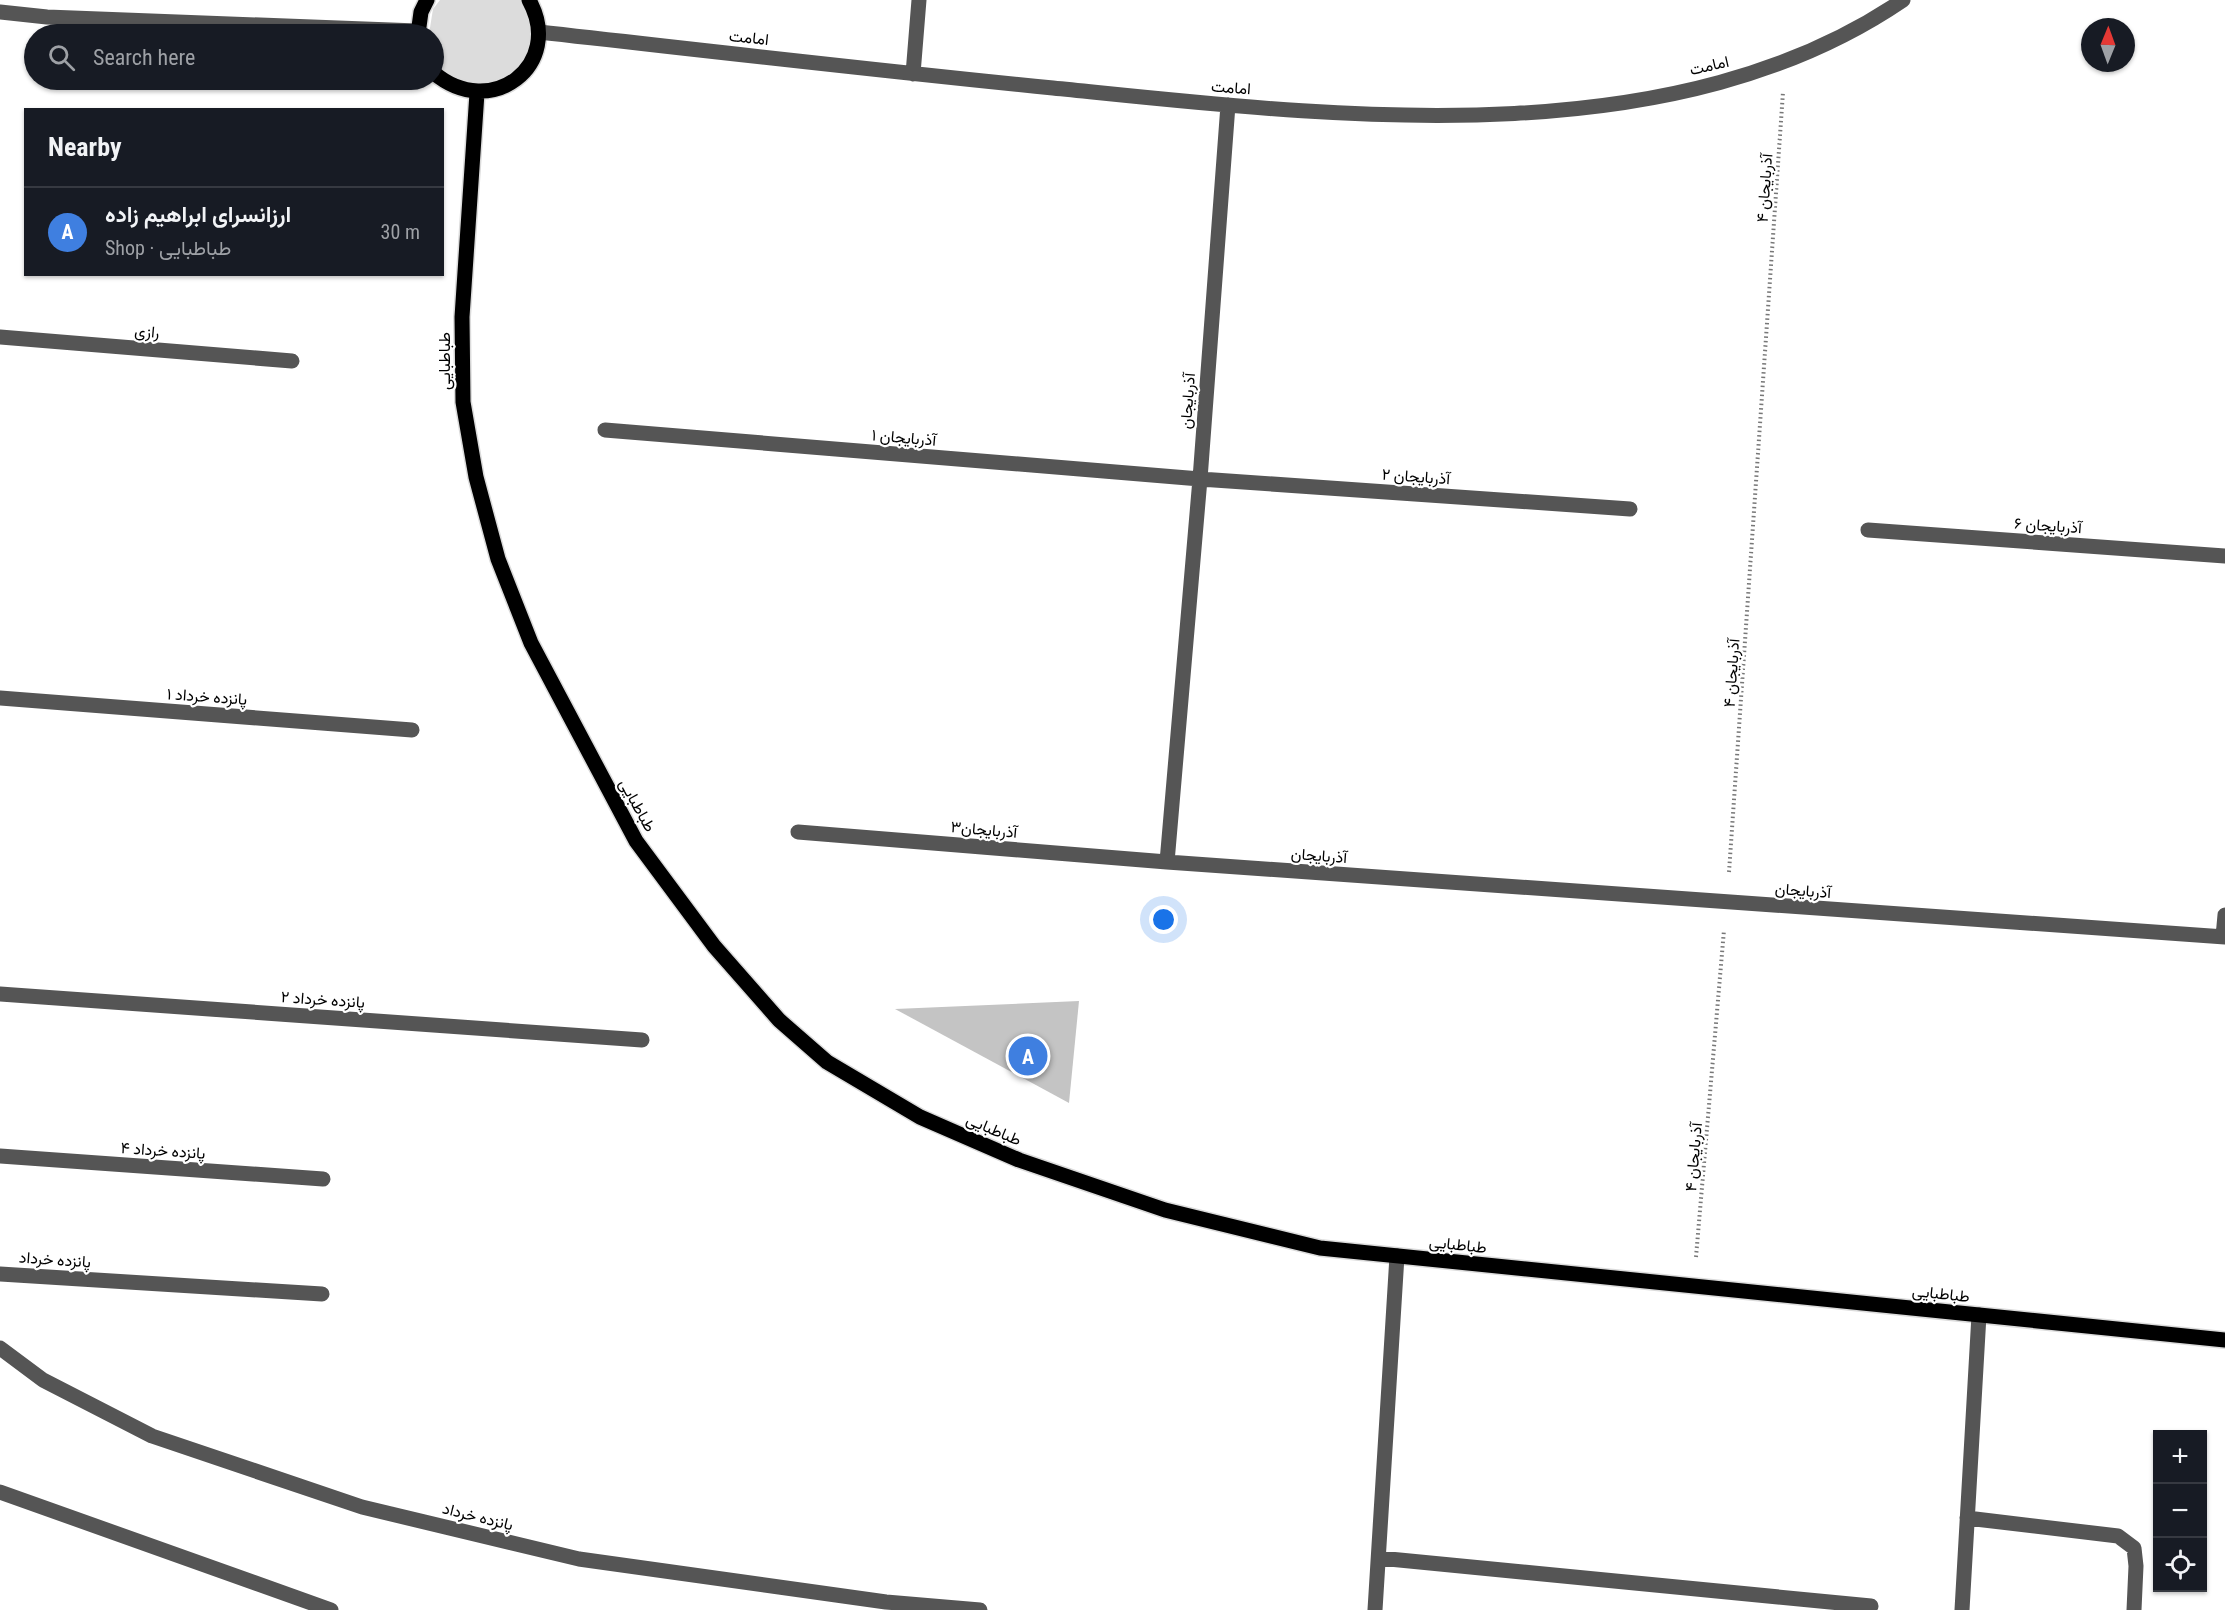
<!DOCTYPE html>
<meta charset="utf-8">
<style>
body{margin:0;font-family:"Roboto Condensed",Vazirmatn,sans-serif;background:#242831;color:#f1f3f6}
.controls{position:absolute;right:18px;bottom:18px;display:grid;overflow:hidden;border-radius:0px;box-shadow:0 2px 4px #0004}
.controls button{width:54px;height:54px;display:grid;place-items:center;padding:0;border:0;border-bottom:2px solid #363941;background:#171b24;color:#f1f3f6;font:30px sans-serif}
.compass{position:absolute;left:2081px;top:18px;width:54px;height:54px;border-radius:50%;background:#171b24;box-shadow:0 2px 4px #0004;rotate:1deg}
.you{position:absolute;left:1164px;top:920px;width:21px;height:21px;margin:-15px;border:4px solid #fff;border-radius:50%;background:#1a73e8;box-shadow:0 0 0 9px #1a73e833}
.badge{display:grid;place-items:center;width:39px;height:39px;border-radius:50%;background:#858687;color:#fff;font-size:20px;font-weight:700}
.pin{position:absolute;translate:-50% -50%;border:3px solid #fff;box-shadow:0 2px 6px #0006}
.list{margin:0;padding:0;list-style:none}
h2{display:flex;justify-content:space-between;align-items:center;height:78px;margin:0;padding:0 24px;font-size:26px}
h2 small{font-size:20px;font-weight:400;color:#9ea1a6}
.list li{display:grid;grid-template-columns:39px 1fr auto;gap:18px;align-items:center;box-sizing:border-box;height:90px;padding:0 24px;border-top:2px solid #363941}
.list b{display:block;font-size:22px;white-space:nowrap}
.list p{margin:0;font-size:20px;white-space:nowrap;color:#9ea1a6}
.list em{font-size:20px;font-style:normal;color:#9ea1a6}
.icon{flex:none;width:33px;height:33px;fill:none;stroke:currentColor;stroke-width:2;stroke-linecap:round;stroke-linejoin:round}
.map{position:relative;flex:none;width:2225px;height:1610px;overflow:hidden}
.search{position:absolute;background:#171b24;box-shadow:0 2px 4px #0004;left:24px;top:24px;width:420px;height:66px;display:flex;align-items:center;gap:15px;box-sizing:border-box;padding:0 21px;border-radius:33px;color:#9ea1a6;font-size:22px}
.panel{position:absolute;background:#171b24;box-shadow:0 2px 4px #0004;left:24px;top:108px;width:420px;height:168px;border-radius:0px}
.map>svg:first-child{display:block}
</style>
<div class="map">
<svg width="2225" height="1610" viewBox="0 0 2225 1610">
<rect width="100%" height="100%" fill="#fff"/>
<path fill="#dcdcdc" d="M440 0H521C563 74 460 113 435 57 432 51 434 42 434 34H429L433 9Z"/>
<path fill="#c4c4c4" d="M1079 1001 1069 1103 895 1009Z"/>
<g fill="none" stroke-linecap="round" stroke-linejoin="round">
<defs>
<path id="major" d="M418 34 421 12 427 0
M434 73C491 121 565 65 529 0
M477 93 462 317 463 402 476 477 498 559 531 643 636 841 714 946 779 1020 827 1062 920 1117 1019 1160 1165 1210 1320 1248 2225 1340"/>
</defs>
<use href="#major" stroke="#dbdbdb" stroke-width="18"/>
<path stroke="#777" stroke-width="4" stroke-dasharray="1.5 3" stroke-linecap="butt" d="M1729 872 1783 92
M1696 1257 1724 930"/>
<path stroke="#555" stroke-width="15" d="M0 12 47 17 417 31
M539 32C710 51 881 71 1053 88 1322 115 1667 161 1903 0
M913 74 919 0
M0 337 292 361
M605 430 1200 479 1630 509
M1868 530 2225 556
M0 698 412 730
M798 832 1167 862 2225 937
M1167 862 1200 479 1228 105
M2223 937 2225 915
M0 994 642 1040
M0 1156 323 1179
M0 1274 322 1294
M0 1348 43 1380 152 1436 362 1507 579 1559 886 1602 980 1610
M0 1492 331 1610
M1967 1518 2118 1536 2134 1548 2136 1566 2134 1610
M1379 1558 1871 1606
M1375 1610 1397 1256
M1962 1610 1979 1315"/>
<use href="#major" stroke="#000" stroke-width="15"/>
</g>
<g text-anchor="middle" stroke-width="4.5" stroke-linejoin="round" paint-order="stroke">
<g font-size="16" fill="#000" stroke="#fff">
<text transform="translate(749 37) rotate(6)" y="6">امامت</text>
<text transform="translate(1709 65) rotate(-13)" y="6">امامت</text>
<text transform="translate(1231 87) rotate(4)" y="6">امامت</text>
<text transform="translate(1764 188) rotate(-86)" y="6">آذربایجان ۴</text>
<text transform="translate(147 331) rotate(5)" y="6">رازی</text>
<text transform="translate(444 361) rotate(-90)" y="6">طباطبایی</text>
<text transform="translate(1187 401) rotate(-86)" y="6">آذربایجان</text>
<text transform="translate(904 437) rotate(5)" y="6">آذربایجان ۱</text>
<text transform="translate(1416 476) rotate(4)" y="6">آذربایجان ۲</text>
<text transform="translate(2048 525) rotate(4)" y="6">آذربایجان ۶</text>
<text transform="translate(1731 673) rotate(-86)" y="6">آذربایجان ۴</text>
<text transform="translate(207 696) rotate(4)" y="6">پانزده خرداد ۱</text>
<text transform="translate(638 805) rotate(61)" y="6">طباطبایی</text>
<text transform="translate(984 829) rotate(5)" y="6">آذربایجان۳</text>
<text transform="translate(1319 855) rotate(4)" y="6">آذربایجان</text>
<text transform="translate(1803 890) rotate(4)" y="6">آذربایجان</text>
<text transform="translate(323 999) rotate(4)" y="6">پانزده خرداد ۲</text>
<text transform="translate(994 1129) rotate(23)" y="6">طباطبایی</text>
<text transform="translate(163 1150) rotate(4)" y="6">پانزده خرداد ۴</text>
<text transform="translate(1693 1157) rotate(-85)" y="6">آذربایجان ۴</text>
<text transform="translate(1458 1244) rotate(6)" y="6">طباطبایی</text>
<text transform="translate(55 1259) rotate(4)" y="6">پانزده خرداد</text>
<text transform="translate(1941 1293) rotate(6)" y="6">طباطبایی</text>
<text transform="translate(478 1516) rotate(14)" y="6">پانزده خرداد</text>
</g>
</g>
</svg>
<div class="controls">
<button>+</button>
<button>−</button>
<button><svg class="icon" aria-label="locate" viewBox="0 0 24 24"><circle cx="12" cy="12" r="6"/><path d="M12 2v4M12 18v4M2 12h4M18 12h4"/></svg></button>
</div>
<svg class="compass" viewBox="-18 -18 36 36"><path d="M0-13l5 13h-10z" fill="#e53935"/><path d="M0 13l5-13h-10z" fill="#9ea1a6"/></svg>
<div class="you"></div>
<div class="pin badge" style="left:1028px;top:1056px;background:#3f7fe0">A</div>
<div class="search"><svg class="icon" aria-label="search" viewBox="0 0 24 24"><circle cx="10" cy="10" r="6"/><path d="M15 15l6 6"/></svg>Search here</div>
<section class="panel">
<h2>Nearby<small></small></h2>
<ul class="list">
<li><span class="badge" style="background:#3f7fe0">A</span><div><b>ارزانسرای ابراهیم زاده</b><p>Shop · طباطبایی</p></div><em>30 m</em></li>
</ul>
</section>
</div>
